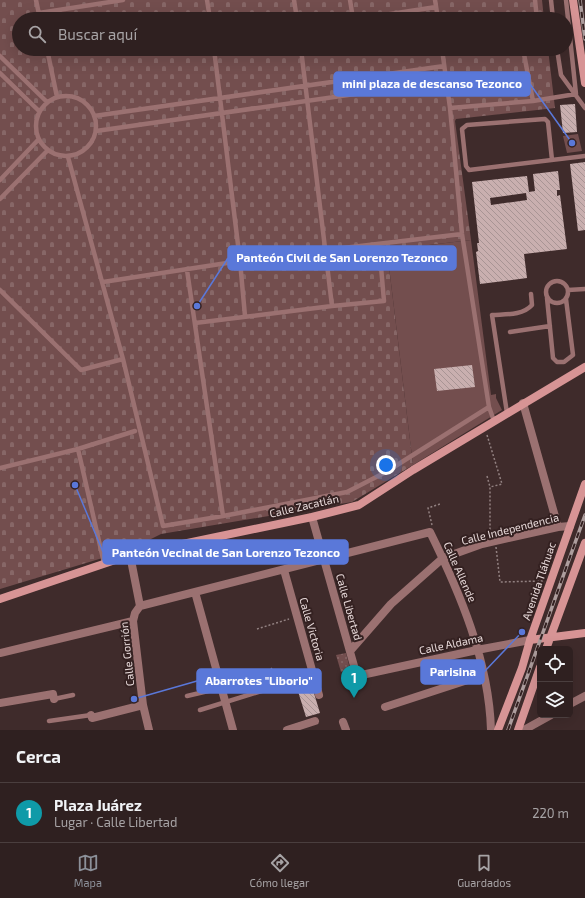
<!DOCTYPE html>
<html lang="es">
<meta charset="utf-8">
<style>
body{margin:0;font-family:"Exo 2",sans-serif;background:#372829;color:#f1f3f6}
.controls{position:absolute;right:12px;bottom:12px;display:grid;overflow:hidden;border-radius:6px;box-shadow:0 4px 16px #0002}
.controls button{width:36px;height:36px;display:grid;place-items:center;padding:0;border:0;border-bottom:1px solid #4a3e3e;background:#2f2020;color:#f1f3f6;font:20px sans-serif}
.you{position:absolute;left:386px;top:465px;width:14px;height:14px;margin:-10px;border:3px solid #fff;border-radius:50%;background:#1a73e8;box-shadow:0 0 0 6px #1a73e833}
.badge{display:grid;place-items:center;width:26px;height:26px;border-radius:50%;background:#8c9099;color:#fff;font-size:13px;font-weight:700}
.pin{position:absolute;translate:-50% -33px;filter:drop-shadow(0 1px 2px #0008)}
.pin::after{content:'';position:absolute;top:21px;width:14px;height:12px;background:inherit;clip-path:polygon(0 0,100% 0,50% 100%)}
.list{margin:0;padding:0;list-style:none}
h2{display:flex;justify-content:space-between;align-items:center;height:52px;margin:0;padding:0 16px;font-size:17px}
h2 small{font-size:13px;font-weight:400;color:#a7a3a5}
.list li{display:grid;grid-template-columns:26px 1fr auto;gap:12px;align-items:center;box-sizing:border-box;height:60px;padding:0 16px;border-top:1px solid #4a3e3e}
.list b{display:block;font-size:15px;white-space:nowrap}
.list p{margin:0;font-size:13px;white-space:nowrap;color:#a7a3a5}
.list em{font-size:13px;font-style:normal;color:#a7a3a5}
.icon{flex:none;width:22px;height:22px;fill:none;stroke:currentColor;stroke-width:2;stroke-linecap:round;stroke-linejoin:round}
.map{position:relative;flex:none;width:585px;height:730px;overflow:hidden}
.search{position:absolute;background:#2f2020;box-shadow:0 4px 16px #0002;left:12px;right:12px;top:12px;height:44px;display:flex;align-items:center;gap:10px;box-sizing:border-box;padding:0 14px;border-radius:22px;color:#a7a3a5;font-size:15px}
.sheet{height:112px;background:#2f2020}
nav{display:flex;justify-content:space-around;align-items:center;box-sizing:border-box;height:56px;border-top:1px solid #4a3e3e;background:#2f2020;font-size:11px;color:#a7a3a5}
nav a{display:grid;justify-items:center;gap:2px}
nav .on{color:#8c9099}
.map>svg:first-child{display:block}
</style>
<div class="map">
<svg width="585" height="730" viewBox="0 0 585 730">
<defs>
<pattern id="cemetery-stones" width="16" height="16" patternUnits="userSpaceOnUse"><rect width="16" height="16" fill="#734e4e"/><path d="M2 7V4a2 2 0 0 1 4 0v3zM10 15v-3a2 2 0 0 1 4 0v3z" fill="#876767"/></pattern>
<pattern id="garden-dots" width="8" height="8" patternUnits="userSpaceOnUse"><rect width="8" height="8" fill="#734e4e"/><path d="M2 2h.1M6 6h.1" fill="none" stroke="#876767" stroke-width="1.8" stroke-linecap="round"/></pattern>
<pattern id="building-back-hatch" width="6" height="6" patternUnits="userSpaceOnUse"><rect width="6" height="6" fill="#c9afaf"/><path d="M-1 5l2 2M0 0l6 6M5-1l2 2" fill="none" stroke="#a89494"/></pattern>
</defs>
<rect width="100%" height="100%" fill="#3f2b2b"/>
<path fill="url(#cemetery-stones)" d="M0 0H542L544 19H19V49H548L555 108 456 119 455 121 471 240 387 250 413 465 352 502 161 534 129 550 0 589Z"/>
<path fill="#734e4e" d="M578 134 582 151 567 153 563 136Z
M471 240 491 395 496 394V398L502 410 413 465 387 250Z"/>
<path fill="url(#garden-dots)" d="M346 653 350 669 341 672 336 655Z"/>
<path fill="url(#building-back-hatch)" fill-rule="evenodd" d="M575 104 577 132 563 133 560 105Z
M585 162V230L578 231 570 164Z
M558 171 560 190H557V196L560 195 567 249 524 254 527 278 480 284 476 252 478 251 477 243H479L472 182 527 176 529 192 535 191 533 174ZM526 193 527 200 491 205 490 198Z
M472 365 475 387 437 391 434 369Z
M310 680 320 713 306 717 296 685Z"/>
<g fill="none" stroke-linecap="round" stroke-linejoin="round">
<path stroke="#928181" stroke-width="1.5" stroke-dasharray="2 2" stroke-linecap="butt" d="M487 435 502 484 490 487V535
M487 476 490 487
M432 525 428 508 440 504
M496 547 500 582 543 581
M257 629 289 619
M271 668 274 673 273 682
M241 676 245 690"/>
<path stroke="#9b7171" stroke-width="4.5" d="M36 0 40 19
M207 0 210 19
M294 0 297 19
M350 0 353 19
M435 0 438 19
M535 0 537 19
M551 0 553 19
M39 13 123 0
M358 19 436 7
M47 49 57 97
M442 49 450 108 462 234 489 407 494 421
M523 49 533 101
M557 49 561 75 585 108
M0 56 47 102
M0 73 39 111
M36 126a30 30 0 1 1 60 0a30 30 0 1 1-60 0Z
M450 108 533 101 576 94 566 0
M94 116 444 66
M96 131 446 81
M68 157 123 359 163 526 223 516 347 492 386 472 489 407
M552 160 548 122 545 119 467 125 462 129 466 166 469 170 585 156
M0 180 38 140
M0 199 47 151
M326 250 462 234
M240 261 245 316
M187 270 223 516
M546 292a11 11 0 1 1 22 0a11 11 0 1 1-22 0Z
M103 282 240 261 214 49
M0 290 81 370 123 359
M568 290 585 289
M547 298 553 358 557 362H564L573 355 566 299
M332 306 384 301 379 244
M195 323 332 306 301 49
M510 332 550 326
M507 413 492 315C505 314 522 316 532 305L531 294
M78 449 104 563
M0 468 78 449 135 431
M187 696 221 688
M54 699 73 695
M200 710 313 675
M49 721 91 715"/>
<path stroke="#9b7171" stroke-width="8" d="M523 403 558 527
M312 517 358 680
M130 555 140 606 135 613 133 621 143 705 149 730
M284 570 319 695
M195 592 233 730
M140 606 430 532C460 593 489 661 491 730
M350 651 391 604 443 558 482 544 558 527 570 526
M0 653 133 621
M357 676 477 650 530 640
M0 703 53 694 54 699
M570 704 585 696
M385 707 483 675
M91 715 92 718 143 705
M343 722 346 730
M287 730 315 721
M524 730 551 715"/>
<path stroke="#d79495" stroke-width="8" d="M573 0 585 83
M0 599 130 555 312 517 359 505 413 470 585 367
M530 640 585 633
M546 649 585 543
M498 730 522 668 530 640 585 484
M518 730 540 667"/>
<defs>
<path id="rail" d="M580 0 585 39
M508 730 585 515"/>
</defs>
<use href="#rail" stroke="#ad9d9d" stroke-width="3.5"/>
<use href="#rail" stroke="#342121" stroke-width="2" stroke-dasharray="6" stroke-linecap="butt"/>
</g>
<g text-anchor="middle" stroke-width="4" stroke-linejoin="round" paint-order="stroke">
<g font-size="11" fill="#e8dada" stroke="#342121">
<text transform="translate(304 506) rotate(-13)" y="4">Calle Zacatlán</text>
<text transform="translate(510 529) rotate(-14)" y="4">Calle Independencia</text>
<text transform="translate(460 572) rotate(66)" y="4">Calle Allende</text>
<text transform="translate(539 581) rotate(-71)" y="4">Avenida Tláhuac</text>
<text transform="translate(349 607) rotate(74)" y="4">Calle Libertad</text>
<text transform="translate(312 629) rotate(74)" y="4">Calle Victoria</text>
<text transform="translate(451 644) rotate(-12)" y="4">Calle Aldama</text>
<text transform="translate(127 654) rotate(-96)" y="4">Calle Gorrión</text>
</g>
</g>
<path fill="none" stroke="#5a78d9" stroke-width="1.5" d="M572 143L530 84M197 306L228 258M75 485L103 552M522 632L484 672M134 699L197 681"/>
<g fill="#5a78d9" stroke="#342121" stroke-width="1.5">
<circle cx="572" cy="143" r="4"/>
<circle cx="197" cy="306" r="4"/>
<circle cx="75" cy="485" r="4"/>
<circle cx="522" cy="632" r="4"/>
<circle cx="134" cy="699" r="4"/>
</g>
<g fill="#5a78d9" stroke="#5a78d9" stroke-width="1.5">
<rect x="334" y="72" width="196" height="24" rx="4"/>
<rect x="228" y="246" width="228" height="24" rx="4"/>
<rect x="103" y="540" width="245" height="24" rx="4"/>
<rect x="421" y="660" width="63" height="24" rx="4"/>
<rect x="197" y="669" width="124" height="24" rx="4"/>
</g>
<g font-size="12" text-anchor="middle" font-weight="bold" fill="#fff">
<text x="432" y="88">mini plaza de descanso Tezonco</text>
<text x="342" y="262">Panteón Civil de San Lorenzo Tezonco</text>
<text x="226" y="557">Panteón Vecinal de San Lorenzo Tezonco</text>
<text x="453" y="676">Parisina</text>
<text x="259" y="685">Abarrotes "Liborio"</text>
</g>
</svg>
<div class="controls">
<button><svg class="icon" aria-label="locate" viewBox="0 0 24 24"><circle cx="12" cy="12" r="6"/><path d="M12 2v4M12 18v4M2 12h4M18 12h4"/></svg></button>
<button><svg class="icon" aria-label="layers" viewBox="0 0 24 24"><path d="M12 4l9 5-9 5-9-5zM3 14l9 5 9-5"/></svg></button>
</div>
<div class="you"></div>
<div class="pin badge" style="left:354px;top:698px;background:#0f9aa8">1</div>
<div class="search"><svg class="icon" aria-label="search" viewBox="0 0 24 24"><circle cx="10" cy="10" r="6"/><path d="M15 15l6 6"/></svg>Buscar aquí</div>
</div>
<section class="sheet">
<h2>Cerca<small></small></h2>
<ul class="list">
<li><span class="badge" style="background:#0f9aa8">1</span><div><b>Plaza Juárez</b><p>Lugar · Calle Libertad</p></div><em>220 m</em></li>
</ul>
</section>
<nav>
<a class="on"><svg class="icon" aria-label="map" viewBox="0 0 24 24"><path d="M3 6l6-2 6 2 6-2v14l-6 2-6-2-6 2zM9 4v14M15 6v14"/></svg>Mapa</a>
<a><svg class="icon" aria-label="directions" viewBox="0 0 24 24"><path d="M12 3l9 9-9 9-9-9zM9 14v-3h6M13 9l2 2-2 2"/></svg>Cómo llegar</a>
<a><svg class="icon" aria-label="saved" viewBox="0 0 24 24"><path d="M7 4h10v16l-5-4-5 4z"/></svg>Guardados</a>
</nav>
